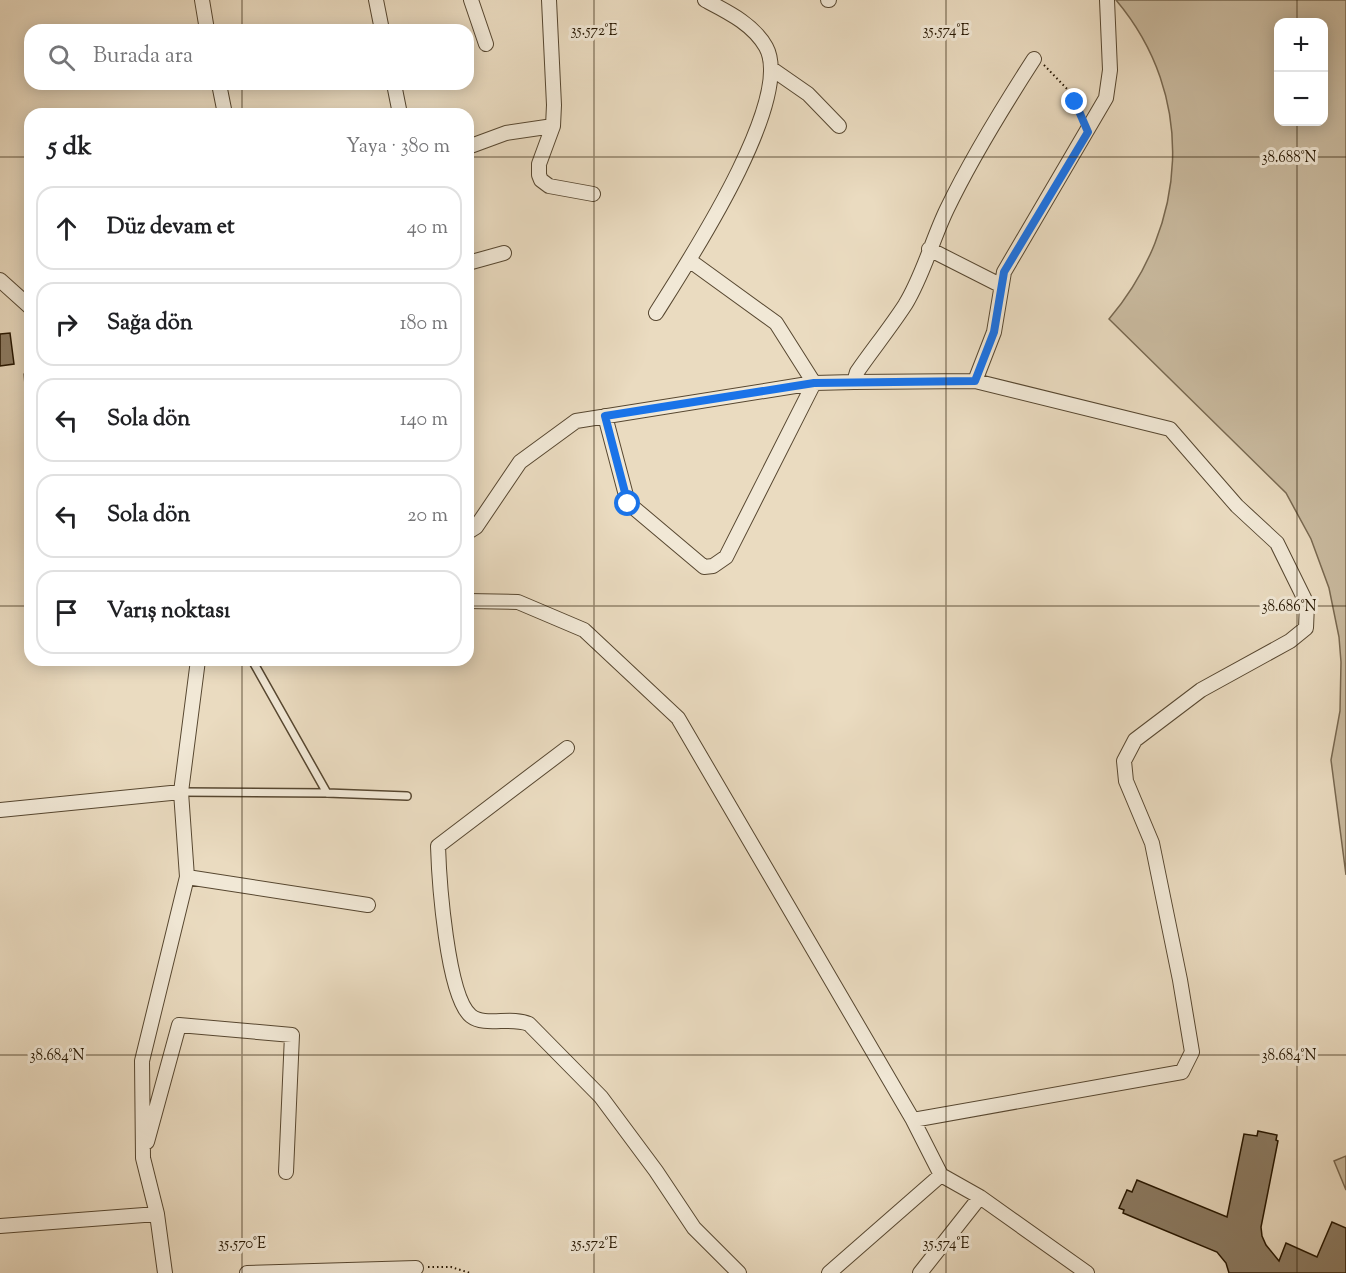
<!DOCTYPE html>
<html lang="tr">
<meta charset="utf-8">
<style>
body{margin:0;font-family:"Sorts Mill Goudy",serif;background:#f2f2f2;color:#202124}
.controls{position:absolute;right:18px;top:18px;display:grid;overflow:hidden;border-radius:12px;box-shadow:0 3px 15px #0003}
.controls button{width:54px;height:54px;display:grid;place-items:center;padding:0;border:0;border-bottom:2px solid #e0e0e0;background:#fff;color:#202124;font:30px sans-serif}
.stop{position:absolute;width:18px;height:18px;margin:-14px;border:4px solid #1a73e8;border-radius:50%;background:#fff}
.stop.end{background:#1a73e8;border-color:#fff;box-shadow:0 2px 6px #0008}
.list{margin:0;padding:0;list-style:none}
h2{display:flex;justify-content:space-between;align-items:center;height:78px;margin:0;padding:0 24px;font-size:26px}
h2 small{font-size:20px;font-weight:400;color:#757577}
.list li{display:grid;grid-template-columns:39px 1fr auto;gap:18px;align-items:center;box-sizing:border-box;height:84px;margin:0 12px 12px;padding:0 12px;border:2px solid #e0e0e0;border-radius:18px}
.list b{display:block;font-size:22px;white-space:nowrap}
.list em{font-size:20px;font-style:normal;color:#757577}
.icon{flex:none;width:33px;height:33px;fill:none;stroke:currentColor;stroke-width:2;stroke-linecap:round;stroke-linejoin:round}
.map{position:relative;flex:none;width:1346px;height:1273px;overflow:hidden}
.search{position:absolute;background:#fff;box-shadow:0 3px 15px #0003;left:24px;top:24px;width:450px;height:66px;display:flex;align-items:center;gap:15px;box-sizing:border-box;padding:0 21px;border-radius:18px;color:#757577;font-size:22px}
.panel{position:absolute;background:#fff;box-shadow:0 3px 15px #0003;left:24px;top:108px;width:450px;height:558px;border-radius:18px}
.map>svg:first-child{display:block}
</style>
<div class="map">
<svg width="1346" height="1273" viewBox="0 0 1346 1273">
<rect width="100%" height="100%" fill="#eadbc0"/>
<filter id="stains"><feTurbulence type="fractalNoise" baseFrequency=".00333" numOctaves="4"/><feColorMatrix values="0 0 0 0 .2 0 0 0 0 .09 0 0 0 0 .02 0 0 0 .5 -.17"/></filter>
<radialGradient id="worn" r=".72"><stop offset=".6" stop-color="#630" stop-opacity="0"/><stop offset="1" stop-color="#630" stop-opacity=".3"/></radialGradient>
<path fill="#c9ba9f" stroke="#786850" stroke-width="1.5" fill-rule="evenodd" d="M1116 0H1346V875L1331 760 1340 711 1341 662 1339 637 1329 588 1311 539 1286 493 1109 319C1188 226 1197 96 1116 0ZM1324 22V122H1278V22Z
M30 373V437L24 374Z
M1346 1156V1190L1334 1161Z"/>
<path fill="#8c7c64" stroke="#261600" stroke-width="1.5" d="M10 333 14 364 0 366V334Z
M1258 1131 1277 1135 1276 1140 1278 1141 1261 1227 1262 1236 1266 1245 1279 1261 1286 1243 1317 1257 1332 1222 1346 1228V1273H1229L1226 1263 1217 1252 1123 1213 1124 1210 1119 1208 1127 1190 1132 1192 1137 1180 1227 1217 1244 1134 1257 1136Z"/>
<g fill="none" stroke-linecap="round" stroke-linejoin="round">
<defs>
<path id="service" d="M252 660 327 793
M181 792 327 793 407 796"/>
<path id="minor" d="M202 0 207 30
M376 0 382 30
M471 0 486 44
M549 0 554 105 553 126 539 164V175L541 180 549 186 593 194
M828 0H829
M772 69 808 94 839 126
M219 84 225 114
M394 84 400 114
M468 147 506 133 553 126
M929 249 1000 285
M468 263 504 253
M0 280 30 307
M656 313C686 265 795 100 766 47 753 24 728 12 705 0
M854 382 975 381
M605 416 628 503 704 567 713 566 726 557 814 383 776 323 689 260
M468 532 476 527 520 462 576 421 814 383 854 382 857 372C873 349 890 328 905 305 923 276 932 240 947 209 972 157 1003 107 1034 59
M468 601 518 602 584 630 678 718 913 1120 1182 1072 1192 1052 1180 980 1152 843 1126 781 1124 761 1135 740 1201 690 1290 641 1306 628 1307 604 1277 543 1237 506 1170 429 975 381 994 332 1004 272 1106 98 1110 70 1107 0
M567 748 438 846C439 879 447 997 471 1016 485 1027 511 1016 529 1024L601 1097 656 1171 694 1228 739 1273
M0 810 181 792
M187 877 368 905
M913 1120 941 1175 980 1197 1087 1273
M147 1142 179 1025 292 1035 286 1172
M0 1226 157 1214
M165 1273 157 1214 143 1158 142 1061 187 877 181 792 198 660
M247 1273 416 1268
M829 1273 941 1175
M920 1273 980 1197"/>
</defs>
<use href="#service" stroke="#574730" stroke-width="10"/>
<use href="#minor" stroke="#574730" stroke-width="16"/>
<path stroke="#261600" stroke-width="2" stroke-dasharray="1.5 3" stroke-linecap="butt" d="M1044 65 1069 91 1081 116
M428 1267H451L470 1273"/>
<use href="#service" stroke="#f1e8d6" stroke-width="7"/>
<use href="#minor" stroke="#f1e8d6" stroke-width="14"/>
</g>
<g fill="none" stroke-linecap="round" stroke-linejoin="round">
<path stroke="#1a73e8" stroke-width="8" d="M628 504 605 416 814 383 975 381 994 332 1004 272 1088 132 1075 102"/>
</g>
<path fill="none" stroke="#261600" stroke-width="1.5" stroke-opacity="0.45" d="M242 0V30M594 0V1273M946 0V1273M1297 0V22M242 84V114M1297 122V1273M0 157H30M468 157H1346M0 606H30M468 606H1346M242 660V1273M0 1055H1346"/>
<g font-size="15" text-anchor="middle" fill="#261600" stroke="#f1e8d6" stroke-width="6" stroke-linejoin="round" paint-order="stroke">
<text x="594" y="35">35.572°E</text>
<text x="946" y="35">35.574°E</text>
<text x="1289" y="162">38.688°N</text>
<text x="1289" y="611">38.686°N</text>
<text x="57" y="1060">38.684°N</text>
<text x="1289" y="1060">38.684°N</text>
<text x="242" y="1248">35.570°E</text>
<text x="594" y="1248">35.572°E</text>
<text x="946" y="1248">35.574°E</text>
</g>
<rect width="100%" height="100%" filter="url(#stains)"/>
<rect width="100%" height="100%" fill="url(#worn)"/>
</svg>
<div class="controls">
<button>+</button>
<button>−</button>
</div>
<div class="stop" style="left:628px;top:504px"></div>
<div class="stop end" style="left:1075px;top:102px"></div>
<div class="search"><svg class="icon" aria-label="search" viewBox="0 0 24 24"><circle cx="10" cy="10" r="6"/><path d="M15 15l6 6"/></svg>Burada ara</div>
<section class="panel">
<h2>5 dk<small>Yaya · 380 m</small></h2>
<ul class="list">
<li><svg class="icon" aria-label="ahead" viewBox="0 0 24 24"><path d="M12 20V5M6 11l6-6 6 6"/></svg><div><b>Düz devam et</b></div><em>40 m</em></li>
<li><svg class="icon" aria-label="right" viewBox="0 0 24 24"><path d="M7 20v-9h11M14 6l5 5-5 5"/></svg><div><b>Sağa dön</b></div><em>180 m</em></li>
<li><svg class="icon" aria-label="left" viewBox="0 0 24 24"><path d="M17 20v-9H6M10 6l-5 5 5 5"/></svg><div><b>Sola dön</b></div><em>140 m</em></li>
<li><svg class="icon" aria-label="left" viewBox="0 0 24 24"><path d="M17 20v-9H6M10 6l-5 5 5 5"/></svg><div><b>Sola dön</b></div><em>20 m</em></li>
<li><svg class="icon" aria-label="arrive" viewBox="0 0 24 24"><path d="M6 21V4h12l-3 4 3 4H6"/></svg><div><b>Varış noktası</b></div></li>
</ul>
</section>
</div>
